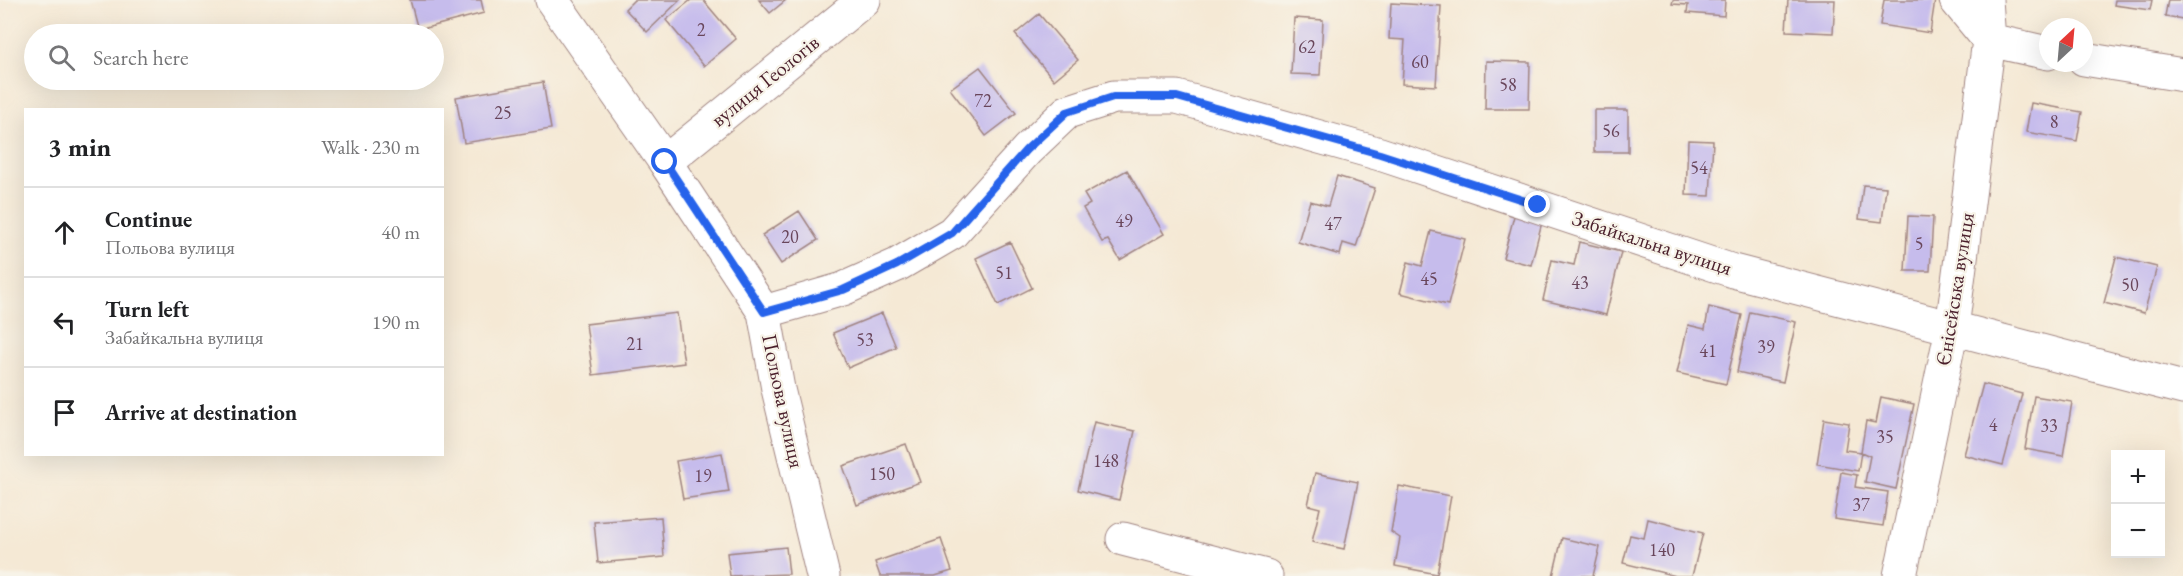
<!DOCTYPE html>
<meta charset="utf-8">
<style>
body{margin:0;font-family:"EB Garamond",serif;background:#f2f2f2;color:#202124}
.controls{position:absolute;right:18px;bottom:18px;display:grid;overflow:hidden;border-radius:0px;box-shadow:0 6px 24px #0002}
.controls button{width:54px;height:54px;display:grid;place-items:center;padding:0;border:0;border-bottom:2px solid #e0e0e0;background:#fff;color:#202124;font:30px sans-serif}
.compass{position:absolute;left:2039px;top:18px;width:54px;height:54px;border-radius:50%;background:#fff;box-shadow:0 6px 24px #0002;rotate:26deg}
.stop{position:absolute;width:18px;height:18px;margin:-14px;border:4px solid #2563eb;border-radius:50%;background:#fff}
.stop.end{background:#2563eb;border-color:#fff;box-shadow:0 2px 6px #0008}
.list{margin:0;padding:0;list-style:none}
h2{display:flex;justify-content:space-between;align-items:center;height:78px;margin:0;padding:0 24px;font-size:26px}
h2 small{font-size:20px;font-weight:400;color:#757577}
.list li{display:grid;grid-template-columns:39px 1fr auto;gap:18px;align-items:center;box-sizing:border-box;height:90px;padding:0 24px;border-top:2px solid #e0e0e0}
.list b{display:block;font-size:22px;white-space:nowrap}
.list p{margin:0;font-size:20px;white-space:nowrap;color:#757577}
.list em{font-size:20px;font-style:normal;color:#757577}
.icon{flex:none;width:33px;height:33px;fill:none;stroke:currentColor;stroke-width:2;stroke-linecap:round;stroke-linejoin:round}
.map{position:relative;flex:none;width:2183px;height:576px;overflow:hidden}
.search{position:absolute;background:#fff;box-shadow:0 6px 24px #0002;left:24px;top:24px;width:420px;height:66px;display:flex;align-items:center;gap:15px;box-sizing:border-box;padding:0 21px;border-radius:33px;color:#757577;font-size:22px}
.panel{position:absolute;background:#fff;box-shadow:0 6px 24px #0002;left:24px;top:108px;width:420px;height:348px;border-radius:0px}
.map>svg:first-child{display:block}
</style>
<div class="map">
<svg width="2183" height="576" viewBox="0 0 2183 576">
<rect width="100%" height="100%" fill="#f7f3e8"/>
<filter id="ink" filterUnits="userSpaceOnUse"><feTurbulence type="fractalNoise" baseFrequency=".0167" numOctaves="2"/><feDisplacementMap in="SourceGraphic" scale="12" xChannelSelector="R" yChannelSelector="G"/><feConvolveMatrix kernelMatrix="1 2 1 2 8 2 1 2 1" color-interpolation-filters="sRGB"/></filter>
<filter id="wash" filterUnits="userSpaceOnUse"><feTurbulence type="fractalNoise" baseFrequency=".008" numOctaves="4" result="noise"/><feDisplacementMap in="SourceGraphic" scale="24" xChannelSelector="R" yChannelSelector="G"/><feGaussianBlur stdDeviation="1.35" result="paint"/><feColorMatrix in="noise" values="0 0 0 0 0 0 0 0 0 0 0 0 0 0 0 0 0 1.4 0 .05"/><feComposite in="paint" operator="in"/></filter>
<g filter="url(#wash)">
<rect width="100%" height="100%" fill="#f5e9d5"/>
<g id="blocks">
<path fill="#c6bcec" d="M410 0H481L484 13 418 30Z
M634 0H680L647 32 625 9Z
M691 0H703L736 39 704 66 666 20Z
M759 0H786L770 13Z
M1673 0H1725L1724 16 1687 13 1688 5 1672 4Z
M1788 0H1835L1833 33 1786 31Z
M1884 0H1935L1930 33 1880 25Z
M2115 0H2152L2150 10 2114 5Z
M2168 0H2183V19L2165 16Z
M1391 3 1441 6 1436 86 1402 84 1405 40 1389 39Z
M1039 14 1078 60 1054 80 1015 34Z
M1294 18 1323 20 1320 75 1291 74Z
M1486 61 1530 62 1529 109H1485Z
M980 67 1016 113 986 136 950 89Z
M543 82 551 129 464 143 456 97Z
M2031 103 2082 112 2077 141 2026 132Z
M1594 110H1628V152H1594Z
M1688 140 1713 141 1710 196 1686 195Z
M1127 170 1164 234 1120 260 1108 240 1102 242 1083 208 1090 204 1084 194Z
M1337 176 1375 188 1356 247 1343 243 1340 255 1298 242 1310 201 1328 206Z
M1863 185 1886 187 1882 222 1859 219Z
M799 211 818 240 781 264 762 235Z
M1514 216 1542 222 1531 265 1503 258Z
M1908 216 1933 217 1930 271H1905Z
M1431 231 1465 239 1448 305 1400 293 1408 262 1422 266Z
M1010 242 1032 288 998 305 976 258Z
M1579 242 1621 252 1606 315 1543 300 1552 260 1574 265Z
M2116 257 2157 267 2144 313 2104 303Z
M1709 307 1742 315 1726 384 1677 373 1688 325 1705 329Z
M1750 312 1796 322 1783 382 1737 372Z
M677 313 684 363 593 375 586 324Z
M882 313 896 347 848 368 833 333Z
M1983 384 2022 394 2003 465 1964 455Z
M2034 396 2072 402 2063 456 2025 449Z
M1881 397 1914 404 1896 489 1865 482 1870 456 1861 452 1866 421 1876 423Z
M1824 419 1849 423 1845 450 1861 452 1858 471 1817 464Z
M1094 422 1135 431 1119 500 1078 490Z
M906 444 920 482 857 505 843 466Z
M722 453 729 492 683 499 676 461Z
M1841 472 1857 475 1855 487 1888 492 1883 526 1834 519Z
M1315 473 1358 482 1344 549 1312 542 1320 508 1308 505Z
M1399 486 1451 496 1437 574 1395 566 1400 538 1391 532Z
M661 517 664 557 598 563 594 522Z
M1648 519 1703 533 1692 576H1676L1623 563 1630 535 1644 538Z
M1562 538 1600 547 1593 576H1553Z
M941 539 952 571 935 576H880L875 562Z
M786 547 789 574 730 576 727 553Z"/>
</g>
</g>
<g filter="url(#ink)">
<use href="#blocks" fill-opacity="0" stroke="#a08480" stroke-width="1.5"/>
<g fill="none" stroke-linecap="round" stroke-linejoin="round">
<defs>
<path id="minor" d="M552 0 665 162 764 312 778 389 823 576
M1956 0 1989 40 2048 53
M2084 59 2183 75
M665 162 864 0
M764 312 843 289 897 265 952 233 1027 150 1067 112 1114 97H1177L1380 154 1733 271 2183 388
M1123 539 1266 576
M1900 576 1952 328 1989 40 1986 0"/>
</defs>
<use href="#minor" stroke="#a08480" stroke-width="35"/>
<use href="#minor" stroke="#fff" stroke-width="33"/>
</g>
</g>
<g fill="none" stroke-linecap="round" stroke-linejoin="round" filter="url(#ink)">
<path stroke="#2563eb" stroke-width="8" d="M665 162 764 312 843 290 897 265 952 233 1026 150 1067 112 1113 97H1177L1380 154 1538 205"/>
</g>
<g text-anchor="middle" stroke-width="4.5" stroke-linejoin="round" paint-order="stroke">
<g font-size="18" fill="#69465b">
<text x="701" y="36">2</text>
<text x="1307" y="53">62</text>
<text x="1420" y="68">60</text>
<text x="1508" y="91">58</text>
<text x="983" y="107">72</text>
<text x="503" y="119">25</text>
<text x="2054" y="128">8</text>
<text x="1611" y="137">56</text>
<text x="1699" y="174">54</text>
<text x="1124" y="227">49</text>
<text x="1333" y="230">47</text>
<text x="790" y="243">20</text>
<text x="1919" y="250">5</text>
<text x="1004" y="279">51</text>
<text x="1429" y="285">45</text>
<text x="1580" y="289">43</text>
<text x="2130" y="291">50</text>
<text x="865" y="346">53</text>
<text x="635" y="350">21</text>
<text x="1766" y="353">39</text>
<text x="1708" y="357">41</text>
<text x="1993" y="431">4</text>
<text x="2049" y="432">33</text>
<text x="1885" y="443">35</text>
<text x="1106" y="467">148</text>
<text x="882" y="480">150</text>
<text x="703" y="482">19</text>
<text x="1861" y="511">37</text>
<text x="1662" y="556">140</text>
</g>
<g font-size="21" fill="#4a1f2b" stroke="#f7f3e8">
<text transform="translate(765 81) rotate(-39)" y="7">вулиця Геологів</text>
<text transform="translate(1652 243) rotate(18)" y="7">Забайкальна вулиця</text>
<text transform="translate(1955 289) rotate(-81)" y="7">Єнісейська вулиця</text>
<text transform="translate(783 401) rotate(78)" y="7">Польова вулиця</text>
</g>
</g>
</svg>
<div class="controls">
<button>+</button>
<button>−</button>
</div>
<svg class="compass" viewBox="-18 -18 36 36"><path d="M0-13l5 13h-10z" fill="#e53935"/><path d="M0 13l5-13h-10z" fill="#757577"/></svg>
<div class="stop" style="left:665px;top:162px"></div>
<div class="stop end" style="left:1538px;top:205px"></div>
<div class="search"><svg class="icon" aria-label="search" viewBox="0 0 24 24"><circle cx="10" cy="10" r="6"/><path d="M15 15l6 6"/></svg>Search here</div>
<section class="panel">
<h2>3 min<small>Walk · 230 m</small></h2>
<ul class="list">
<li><svg class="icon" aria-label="ahead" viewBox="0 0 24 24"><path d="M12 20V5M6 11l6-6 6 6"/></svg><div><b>Continue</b><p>Польова вулиця</p></div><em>40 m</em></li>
<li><svg class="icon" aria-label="left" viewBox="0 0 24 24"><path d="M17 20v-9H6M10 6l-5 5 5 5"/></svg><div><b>Turn left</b><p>Забайкальна вулиця</p></div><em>190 m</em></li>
<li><svg class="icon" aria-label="arrive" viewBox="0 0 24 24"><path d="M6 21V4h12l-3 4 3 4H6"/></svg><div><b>Arrive at destination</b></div></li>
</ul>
</section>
</div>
